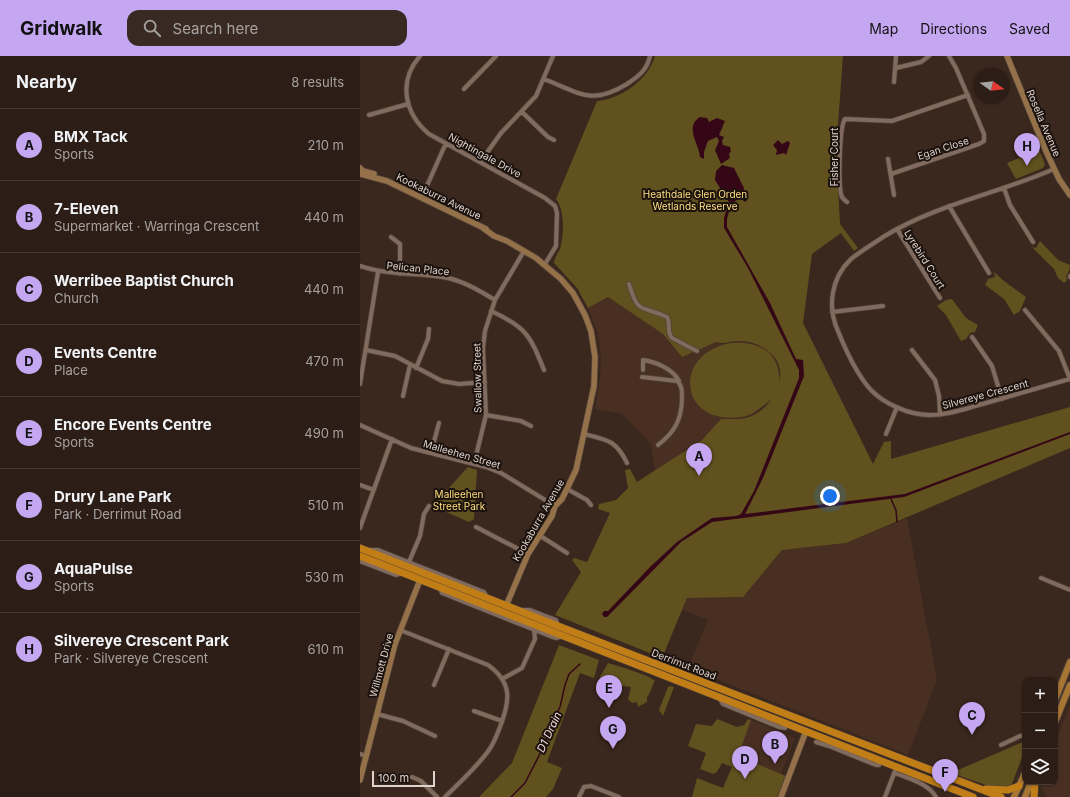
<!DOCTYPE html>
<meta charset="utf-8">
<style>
body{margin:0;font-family:Inter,sans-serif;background:#382a23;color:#f1f3f6}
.controls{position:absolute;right:12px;bottom:12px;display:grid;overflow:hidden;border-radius:8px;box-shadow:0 1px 3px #0004}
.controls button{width:36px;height:36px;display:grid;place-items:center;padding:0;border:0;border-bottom:1px solid #483b35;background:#2c1d16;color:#f1f3f6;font:20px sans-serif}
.compass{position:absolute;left:614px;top:12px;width:36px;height:36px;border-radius:50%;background:#2c1d16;box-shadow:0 1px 3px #0004;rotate:104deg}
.scale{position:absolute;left:12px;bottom:10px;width:63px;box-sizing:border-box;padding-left:4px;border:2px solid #dfd3cd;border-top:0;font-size:11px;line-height:14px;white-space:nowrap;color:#dfd3cd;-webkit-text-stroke:3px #1b120e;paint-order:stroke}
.you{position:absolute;left:470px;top:440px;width:14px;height:14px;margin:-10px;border:3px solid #fff;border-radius:50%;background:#1a73e8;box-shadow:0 0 0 6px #1a73e833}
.badge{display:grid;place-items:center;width:26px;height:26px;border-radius:50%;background:#c5a7f1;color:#111;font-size:13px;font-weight:700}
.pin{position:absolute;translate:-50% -33px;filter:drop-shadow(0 1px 2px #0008)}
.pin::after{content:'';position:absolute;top:21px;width:14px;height:12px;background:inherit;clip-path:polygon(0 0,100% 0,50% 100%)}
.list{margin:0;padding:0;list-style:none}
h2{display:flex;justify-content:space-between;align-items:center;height:52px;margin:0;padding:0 16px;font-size:17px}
h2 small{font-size:13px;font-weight:400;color:#a6a2a1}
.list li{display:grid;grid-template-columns:26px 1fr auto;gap:12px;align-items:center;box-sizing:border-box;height:72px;padding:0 16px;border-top:1px solid #483b35}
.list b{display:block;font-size:15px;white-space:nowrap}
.list p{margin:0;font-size:13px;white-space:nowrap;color:#a6a2a1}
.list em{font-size:13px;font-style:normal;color:#a6a2a1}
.icon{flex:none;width:22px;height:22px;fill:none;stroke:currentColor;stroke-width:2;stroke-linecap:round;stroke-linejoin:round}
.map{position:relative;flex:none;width:710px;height:741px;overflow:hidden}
header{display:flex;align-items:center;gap:24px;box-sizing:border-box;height:56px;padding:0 20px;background:#c5a7f1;color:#111}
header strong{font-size:19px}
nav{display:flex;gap:22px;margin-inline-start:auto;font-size:14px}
.search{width:280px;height:36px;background:#382a23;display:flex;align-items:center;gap:10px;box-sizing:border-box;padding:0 14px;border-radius:12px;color:#a6a2a1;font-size:15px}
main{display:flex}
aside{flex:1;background:#2c1d16}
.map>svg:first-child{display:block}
</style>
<header>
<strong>Gridwalk</strong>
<div class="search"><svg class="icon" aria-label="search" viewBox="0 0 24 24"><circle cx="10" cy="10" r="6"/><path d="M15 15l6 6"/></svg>Search here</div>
<nav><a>Map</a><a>Directions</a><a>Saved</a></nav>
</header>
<main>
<aside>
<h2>Nearby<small>8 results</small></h2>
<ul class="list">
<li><span class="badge">A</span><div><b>BMX Tack</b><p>Sports</p></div><em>210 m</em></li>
<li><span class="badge">B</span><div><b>7-Eleven</b><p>Supermarket · Warringa Crescent</p></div><em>440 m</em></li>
<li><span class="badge">C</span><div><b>Werribee Baptist Church</b><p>Church</p></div><em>440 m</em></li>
<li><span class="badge">D</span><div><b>Events Centre</b><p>Place</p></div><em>470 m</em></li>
<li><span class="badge">E</span><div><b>Encore Events Centre</b><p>Sports</p></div><em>490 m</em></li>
<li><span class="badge">F</span><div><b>Drury Lane Park</b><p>Park · Derrimut Road</p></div><em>510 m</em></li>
<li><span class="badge">G</span><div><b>AquaPulse</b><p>Sports</p></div><em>530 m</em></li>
<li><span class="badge">H</span><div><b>Silvereye Crescent Park</b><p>Park · Silvereye Crescent</p></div><em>610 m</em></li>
</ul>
</aside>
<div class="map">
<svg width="710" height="741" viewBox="0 0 710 741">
<rect width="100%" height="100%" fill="#3a271d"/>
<path fill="#482f22" d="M248 241 303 278 322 301 356 286 362 288 381 285 396 288 407 293 414 300 418 310 420 324 418 335 413 343 392 360 377 363H362L342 384 295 415 291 388 262 358 235 353 240 323 241 298 237 275 228 252Z
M547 462 577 624 548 699 328 612 348 564 322 554 327 542 383 541 422 494 486 487Z
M710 649V741H686L679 726H695V686Z
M391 664 435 682 421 718 377 700Z"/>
<path fill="#61511f" d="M295 0H483L476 96 480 168 498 192 494 195 481 177 452 198 443 267 513 408 524 386 531 385V403L710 351V392L486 487 422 494 383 541 327 542 302 602 195 559 221 516 212 504 214 502 227 506 250 457 238 453 239 448 256 444 268 432 265 414 270 413 277 426 342 384 361 363C371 363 383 364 392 360 416 348 433 314 408 295 402 289 388 285 380 285 370 285 364 289 356 286L322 301 303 278 248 241 228 252 217 232 194 207C194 202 198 198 200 193 204 178 205 155 196 143L237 45C261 43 288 24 295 0Z
M679 94 685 108 683 112 656 123 647 107Z
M680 185 698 204 710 209 709 215 706 220 707 224 704 227 698 222 694 213 672 191 676 192Z
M634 216 644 225 666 241 660 255 654 259 644 243 625 229 628 223 635 221Z
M592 243 606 262 618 269 615 276 610 277 606 283 601 285 586 259 577 250 586 244Z
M371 287C384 286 398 288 408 296 418 304 423 324 417 335 414 342 408 346 403 350 396 355 390 360 381 361 318 370 312 297 371 287Z
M108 411 117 414 114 463 109 466 77 452 76 446Z
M199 589 239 604 234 622 220 617 187 706 202 712 193 733 186 741H119L152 707Z
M248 607C259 610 289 619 295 625 291 630 292 636 287 641V646L278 651 277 646 272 647 268 643 271 631 256 629 255 624 245 627 241 626 240 621Z
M311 630 314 631 303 660 299 654 308 631Z
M357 663 377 671 384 669 388 663 391 664 378 700 426 720 417 741H332L337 722 363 732 372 711 362 707 357 716 353 718 340 713 346 697 328 690 336 668 352 670Z
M665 685V693L652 728 649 731 629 730 591 717Z"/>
<path fill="#350716" d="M340 61 347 62 349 66 357 62 365 65 359 79 364 81 362 85 363 89 370 91 371 95 369 98 370 102 361 108 355 94 359 85 357 81 348 85 344 96V103L340 101C339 88 324 71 340 61Z
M418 84 422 88 428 85 430 87 426 99 424 97 416 99 417 94 413 89Z
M362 109 374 112 384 132 383 141 387 144 385 146 380 142 371 148 367 163V171L410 247 436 303 443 304 444 320 403 422 385 458 545 438 710 376V378L544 441 352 466 321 486 247 561H244L242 558 244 555H248L291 510 317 486 333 475 352 462 376 460 381 458 394 435 439 322V314L388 212 364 172V162L369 146 355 124 356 115Z"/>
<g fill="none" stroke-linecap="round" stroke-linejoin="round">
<path stroke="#350716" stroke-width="1.5" d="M531 443 536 454 537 466
M151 741 165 727 185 688 189 671 200 651 205 629 209 618 220 608"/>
<defs>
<path id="street" d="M60 0C38 25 44 57 69 78L185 142 195 150 197 157 196 190 185 208
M536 12 561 6 569 0
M184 23C220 37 231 50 267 28 279 20 287 14 290 0
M534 26 536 0
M104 33 136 0
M162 56 188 81 194 84
M9 59 48 48
M528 103 534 139
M121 105 141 77 176 40 193 0
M694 113C637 138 577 148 523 181 513 188 501 195 491 203 471 222 467 251 478 275 486 295 496 317 510 333 524 348 549 359 570 359 589 359 607 352 626 347 654 339 682 331 710 323
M531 118 619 88 624 85V78L596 12 589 0
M644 132 650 149 673 186
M62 141 86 87
M487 146C486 145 483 143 482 141 478 133 479 71 485 63L532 65 608 39
M589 150 629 217
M537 173 580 242
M31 181 40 188V218
M0 210C29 220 58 216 88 222 105 226 120 235 135 244
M710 220V221
M269 228C278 259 281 249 307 261 311 267 306 275 312 282L337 295
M665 254 699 295 710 323
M131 255C166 271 170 279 184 314
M472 256 523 250
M612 281 632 310 642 343
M6 294 35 300 82 325 99 328 125 326
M552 294 575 324 579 340 580 358
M56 312 68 283 69 273
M283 314V304C296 306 313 313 319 325
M282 321 317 325C322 329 322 335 322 341 322 363 315 376 298 389
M0 328 18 216
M43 340 50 309
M126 359 161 365 171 370
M0 369 51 392 126 411 141 417 195 450
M224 378C247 384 256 384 267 407
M526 378 537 351
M71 397 79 367
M114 408 126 359 123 292 125 275 135 244 164 195
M0 429 14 434
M207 433 227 444 231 449
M116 471 168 498
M0 472 32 383
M179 479 207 497
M8 494H18L124 536 127 542
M0 505 36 519 42 517
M49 506 60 480 64 458 69 450
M681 522 710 534
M80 532 82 537 190 580 196 582 203 580
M162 554H170L196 564 198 570
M40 574 128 609C153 627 150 645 140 671 137 679 134 687 129 694 117 711 100 726 85 741
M142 623 162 612 175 583 174 574
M74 629 89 593
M359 641 363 648 419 671 425 672 427 668
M114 655 142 665
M17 658 43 665 75 680
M469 684V690L516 709H519L521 705
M456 686 469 690
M641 689 660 680H665
M0 698 6 700
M535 717C549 723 568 727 576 741
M52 721 61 725 77 741
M219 741 224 731 231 730 259 741
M525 741 535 715"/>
<path id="secondary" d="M647 0 685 93 699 123 710 139
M0 112 3 115 14 118
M0 118 27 125 126 173
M123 172 134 180 147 185 176 202 201 223 213 237 225 259 231 275 235 301 234 330 216 414 202 443 195 450 192 460 168 498 146 550
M0 724 35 588 60 524
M421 741 446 675"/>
<path id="primary" d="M695 644 710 606
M695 666 710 629
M654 741 665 717
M665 741 671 726"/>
<path id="highway" d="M0 492 198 570 641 741
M0 500 613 741
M626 733 648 734 659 730
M674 741 675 726"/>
</defs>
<use href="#street" stroke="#52433a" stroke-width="5.5"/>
<use href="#secondary" stroke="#52433a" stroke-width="7"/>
<use href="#primary" stroke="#52433a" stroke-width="8"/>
<use href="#highway" stroke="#52433a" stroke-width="8"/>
<use href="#street" stroke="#816b5f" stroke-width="4"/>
<use href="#secondary" stroke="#947149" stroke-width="5.5"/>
<use href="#primary" stroke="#a77633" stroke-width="6"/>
<use href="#highway" stroke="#c17e16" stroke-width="7"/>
</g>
<g text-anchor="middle" stroke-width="4" stroke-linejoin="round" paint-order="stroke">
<g font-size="10" fill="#dfd3cd" stroke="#1b120e">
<text transform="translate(684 67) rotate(67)" y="4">Rosella Avenue</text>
<text transform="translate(583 92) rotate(-18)" y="4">Egan Close</text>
<text transform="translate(125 99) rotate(29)" y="4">Nightingale Drive</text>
<text transform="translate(474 101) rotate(-90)" y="4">Fisher Court</text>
<text transform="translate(79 140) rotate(26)" y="4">Kookaburra Avenue</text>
<text transform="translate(565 203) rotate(58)" y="4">Lyrebird Court</text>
<text transform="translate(58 212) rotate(6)" y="4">Pelican Place</text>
<text transform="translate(117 322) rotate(-91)" y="4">Swallow Street</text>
<text transform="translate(625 338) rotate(-15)" y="4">Silvereye Crescent</text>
<text transform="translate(102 398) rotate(16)" y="4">Malleehen Street</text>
<text transform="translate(178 464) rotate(-60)" y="4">Kookaburra Avenue</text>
<text transform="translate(324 608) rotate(21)" y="4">Derrimut Road</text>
<text transform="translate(21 609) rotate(-75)" y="4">Willmott Drive</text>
</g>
<g font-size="10" fill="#ffdf7e" stroke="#1b120e">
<text x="335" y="142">Heathdale Glen Orden<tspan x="335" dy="12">Wetlands Reserve</tspan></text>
<text x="99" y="442">Malleehen<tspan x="99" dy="12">Street Park</tspan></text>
</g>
<g font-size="11" font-style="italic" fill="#f4d9dd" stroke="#1b120e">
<text transform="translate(189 676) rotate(-65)" y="4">D1 Drain</text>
</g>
</g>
</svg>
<div class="controls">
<button>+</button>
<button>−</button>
<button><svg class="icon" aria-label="layers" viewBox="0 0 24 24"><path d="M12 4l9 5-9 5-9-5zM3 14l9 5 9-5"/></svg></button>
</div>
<svg class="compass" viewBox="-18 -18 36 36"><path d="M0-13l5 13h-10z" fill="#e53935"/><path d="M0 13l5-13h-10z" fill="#a6a2a1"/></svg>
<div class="scale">100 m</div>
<div class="you"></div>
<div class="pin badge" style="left:339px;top:420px">A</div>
<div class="pin badge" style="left:415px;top:708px">B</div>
<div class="pin badge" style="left:612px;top:679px">C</div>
<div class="pin badge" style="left:385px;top:723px">D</div>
<div class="pin badge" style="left:249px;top:652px">E</div>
<div class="pin badge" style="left:585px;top:736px">F</div>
<div class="pin badge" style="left:253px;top:693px">G</div>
<div class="pin badge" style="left:667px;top:110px">H</div>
</div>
</main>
